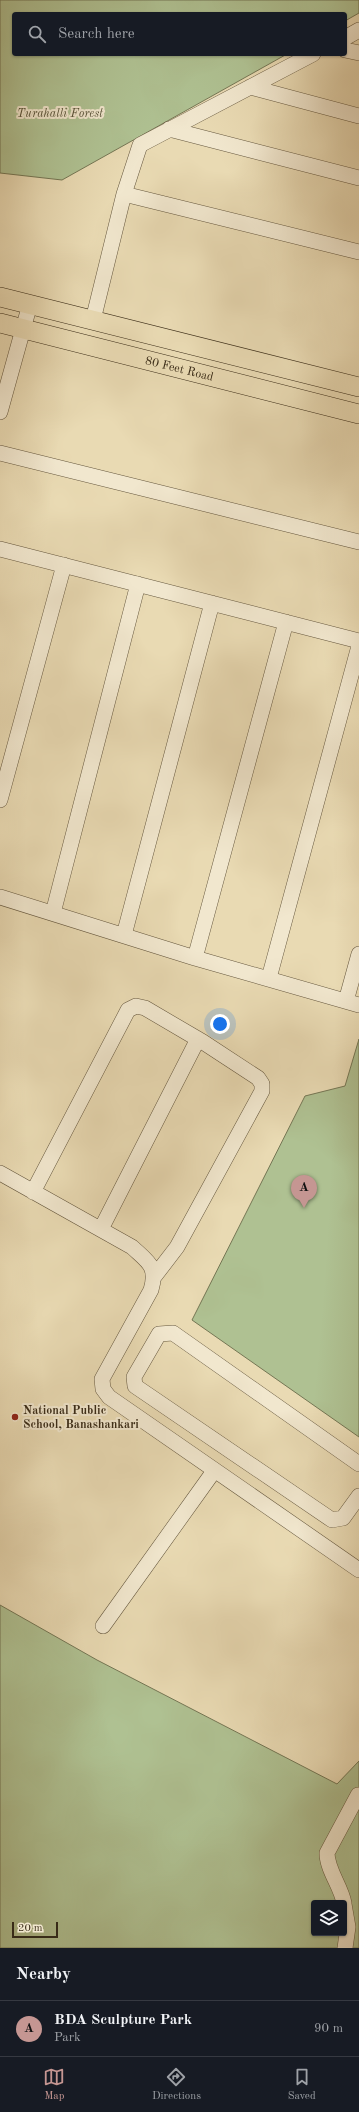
<!DOCTYPE html>
<style>
body{margin:0;font-family:"Old Standard TT",serif;background:#20242c;color:#f1f3f6}
.controls{position:absolute;right:12px;bottom:12px;display:grid;overflow:hidden;border-radius:4px;box-shadow:0 1px 3px #0004}
.controls button{width:36px;height:36px;display:grid;place-items:center;padding:0;border:0;border-bottom:1px solid #363941;background:#171b24;color:#f1f3f6;font:20px sans-serif}
.scale{position:absolute;left:12px;bottom:10px;width:46px;box-sizing:border-box;padding-left:4px;border:2px solid #392b17;border-top:0;font-size:11px;line-height:14px;white-space:nowrap;color:#392b17;-webkit-text-stroke:3px #f1e7ce;paint-order:stroke}
.you{position:absolute;left:220px;top:1024px;width:14px;height:14px;margin:-10px;border:3px solid #fff;border-radius:50%;background:#1a73e8;box-shadow:0 0 0 6px #1a73e833}
.badge{display:grid;place-items:center;width:26px;height:26px;border-radius:50%;background:#c59692;color:#111;font-size:13px;font-weight:700}
.pin{position:absolute;translate:-50% -33px;filter:drop-shadow(0 1px 2px #0008)}
.pin::after{content:'';position:absolute;top:21px;width:14px;height:12px;background:inherit;clip-path:polygon(0 0,100% 0,50% 100%)}
.list{margin:0;padding:0;list-style:none}
h2{display:flex;justify-content:space-between;align-items:center;height:52px;margin:0;padding:0 16px;font-size:17px}
h2 small{font-size:13px;font-weight:400;color:#9ea1a6}
.list li{display:grid;grid-template-columns:26px 1fr auto;gap:12px;align-items:center;box-sizing:border-box;height:56px;padding:0 16px;border-top:1px solid #363941}
.list b{display:block;font-size:15px;white-space:nowrap}
.list p{margin:0;font-size:13px;white-space:nowrap;color:#9ea1a6}
.list em{font-size:13px;font-style:normal;color:#9ea1a6}
.icon{flex:none;width:22px;height:22px;fill:none;stroke:currentColor;stroke-width:2;stroke-linecap:round;stroke-linejoin:round}
.map{position:relative;flex:none;width:359px;height:1948px;overflow:hidden}
.search{position:absolute;background:#171b24;box-shadow:0 1px 3px #0004;left:12px;right:12px;top:12px;height:44px;display:flex;align-items:center;gap:10px;box-sizing:border-box;padding:0 14px;border-radius:4px;color:#9ea1a6;font-size:15px}
.sheet{height:108px;background:#171b24}
nav{display:flex;justify-content:space-around;align-items:center;box-sizing:border-box;height:56px;border-top:1px solid #363941;background:#171b24;font-size:11px;color:#9ea1a6}
nav a{display:grid;justify-items:center;gap:2px}
nav .on{color:#c59692}
.map>svg:first-child{display:block}
</style>
<div class="map">
<svg width="359" height="1948" viewBox="0 0 359 1948">
<rect width="100%" height="100%" fill="#e9dab3"/>
<filter id="stains"><feTurbulence type="fractalNoise" baseFrequency=".005" numOctaves="4"/><feColorMatrix values="0 0 0 0 .2 0 0 0 0 .09 0 0 0 0 .02 0 0 0 .5 -.17"/></filter>
<radialGradient id="worn" r=".72"><stop offset=".6" stop-color="#630" stop-opacity="0"/><stop offset="1" stop-color="#630" stop-opacity=".3"/></radialGradient>
<path fill="#afc192" stroke="#747654" fill-rule="evenodd" d="M0 0H359V13L345 21V14H14V54H287L62 180 0 173Z
M359 1039V1437L192 1320 305 1096 345 1086Z
M0 1605 97 1660 337 1784 359 1761V1948H0ZM314 1903H344V1933H314Z"/>
<g fill="none" stroke-linecap="round" stroke-linejoin="round">
<defs>
<path id="minor" d="M345 38 359 30
M345 50 359 53
M250 87 359 116
M169 129 359 178
M124 194 359 252
M93 320 124 194 140 145 313 54
M0 412 30 304
M0 453 359 542
M0 549 359 641
M0 800 64 565
M0 897 195 958 359 1005
M53 913 138 584
M124 935 212 603
M195 958 286 622
M269 978 359 646
M346 1001 359 954
M0 1173 132 1247C148 1262 158 1266 151 1290L102 1379 103 1389 109 1397 359 1570
M33 1192 128 1010 136 1006 145 1008 203 1042 258 1078 262 1084V1091L177 1247 154 1277
M101 1229 198 1039
M359 1464 173 1333 159 1334 134 1377 135 1386 332 1520 343 1518 359 1496
M103 1626 214 1471
M344 1903C341 1886 327 1870 327 1853L358 1795
M344 1904 348 1927 345 1948"/>
<g id="major">
<path d="M0 297 359 387"/>
<path id="s1" d="M0 323 359 414"/>
</g>
</defs>
<use href="#minor" stroke="#65573e" stroke-width="16"/>
<use href="#major" stroke="#392b17" stroke-width="20"/>
<use href="#minor" stroke="#f1e7ce" stroke-width="15"/>
<use href="#major" stroke="#e9dab3" stroke-width="19"/>
</g>
<circle fill="#8f2418" stroke="#f1e7ce" stroke-width="1.5" cx="15" cy="1417" r="4"/>
<g text-anchor="middle" stroke-width="4" stroke-linejoin="round" paint-order="stroke">
<g font-size="12" font-style="italic" fill="#565036" stroke="#f1e7ce">
<text x="60" y="117">Turahalli Forest</text>
</g>
<g font-size="12" fill="#392b17" stroke="#f1e7ce">
<text dy="4" stroke="none"><textPath href="#s1" startOffset="185">80 Feet Road</textPath></text>
</g>
<g font-size="12" font-weight="bold" fill="#392b17" stroke="#f1e7ce" text-anchor="start">
<text x="23" y="1414">National Public<tspan x="23" dy="14">School, Banashankari</tspan></text>
</g>
</g>
<rect width="100%" height="100%" filter="url(#stains)"/>
<rect width="100%" height="100%" fill="url(#worn)"/>
</svg>
<div class="controls">
<button><svg class="icon" aria-label="layers" viewBox="0 0 24 24"><path d="M12 4l9 5-9 5-9-5zM3 14l9 5 9-5"/></svg></button>
</div>
<div class="scale">20 m</div>
<div class="you"></div>
<div class="pin badge" style="left:304px;top:1208px">A</div>
<div class="search"><svg class="icon" aria-label="search" viewBox="0 0 24 24"><circle cx="10" cy="10" r="6"/><path d="M15 15l6 6"/></svg>Search here</div>
</div>
<section class="sheet">
<h2>Nearby<small></small></h2>
<ul class="list">
<li><span class="badge">A</span><div><b>BDA Sculpture Park</b><p>Park</p></div><em>90 m</em></li>
</ul>
</section>
<nav>
<a class="on"><svg class="icon" aria-label="map" viewBox="0 0 24 24"><path d="M3 6l6-2 6 2 6-2v14l-6 2-6-2-6 2zM9 4v14M15 6v14"/></svg>Map</a>
<a><svg class="icon" aria-label="directions" viewBox="0 0 24 24"><path d="M12 3l9 9-9 9-9-9zM9 14v-3h6M13 9l2 2-2 2"/></svg>Directions</a>
<a><svg class="icon" aria-label="saved" viewBox="0 0 24 24"><path d="M7 4h10v16l-5-4-5 4z"/></svg>Saved</a>
</nav>
